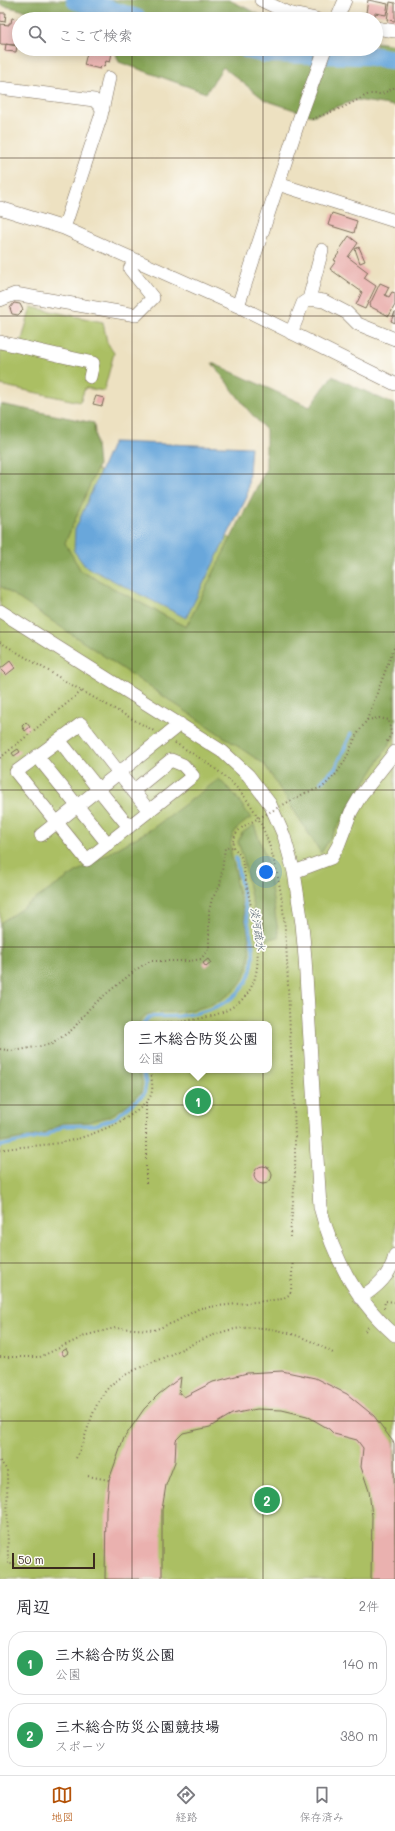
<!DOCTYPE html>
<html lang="ja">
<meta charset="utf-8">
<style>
body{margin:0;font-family:Mali,"Klee One",sans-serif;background:#f7f7f7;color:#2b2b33}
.scale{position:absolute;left:12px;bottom:10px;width:83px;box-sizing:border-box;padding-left:4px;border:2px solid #3b2a1e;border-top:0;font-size:11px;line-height:14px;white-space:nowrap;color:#3b2a1e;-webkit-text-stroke:3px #fdfcf7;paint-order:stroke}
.you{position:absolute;left:266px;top:872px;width:14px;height:14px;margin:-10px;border:3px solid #fff;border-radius:50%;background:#1a73e8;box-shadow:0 0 0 6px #1a73e833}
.badge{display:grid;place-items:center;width:26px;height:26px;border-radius:50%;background:#b45309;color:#fff;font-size:13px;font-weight:700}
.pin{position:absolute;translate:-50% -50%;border:2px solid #fff;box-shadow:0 1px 4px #0006}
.popup{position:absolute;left:124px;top:1021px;width:148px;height:52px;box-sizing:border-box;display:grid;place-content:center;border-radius:8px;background:#fff;filter:drop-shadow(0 1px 3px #0005);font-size:13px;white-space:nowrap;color:#7c7c81}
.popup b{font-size:15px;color:#2b2b33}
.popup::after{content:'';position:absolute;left:50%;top:100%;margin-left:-8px;border:8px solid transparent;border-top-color:#fff}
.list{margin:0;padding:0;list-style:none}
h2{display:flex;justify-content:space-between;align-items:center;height:52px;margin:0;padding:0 16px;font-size:17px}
h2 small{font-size:13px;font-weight:400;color:#7c7c81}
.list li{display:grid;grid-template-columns:26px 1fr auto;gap:12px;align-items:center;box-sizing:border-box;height:64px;margin:0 8px 8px;padding:0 8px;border:1px solid #e1e1e2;border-radius:16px}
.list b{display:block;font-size:15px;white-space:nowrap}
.list p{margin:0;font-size:13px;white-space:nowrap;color:#7c7c81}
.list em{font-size:13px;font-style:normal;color:#7c7c81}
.icon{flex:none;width:22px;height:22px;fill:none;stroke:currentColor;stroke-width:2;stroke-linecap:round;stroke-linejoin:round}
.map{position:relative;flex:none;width:395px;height:1579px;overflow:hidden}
.search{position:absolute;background:#fff;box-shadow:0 2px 10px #0003;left:12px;right:12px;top:12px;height:44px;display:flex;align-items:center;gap:10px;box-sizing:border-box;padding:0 14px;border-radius:22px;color:#7c7c81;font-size:15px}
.sheet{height:196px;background:#fff}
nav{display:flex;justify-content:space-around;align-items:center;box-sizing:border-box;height:56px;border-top:1px solid #e1e1e2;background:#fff;font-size:11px;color:#7c7c81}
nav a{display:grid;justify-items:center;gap:2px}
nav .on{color:#b45309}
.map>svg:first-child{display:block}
</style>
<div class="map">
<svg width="395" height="1579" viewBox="0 0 395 1579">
<rect width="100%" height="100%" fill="#fdfcf7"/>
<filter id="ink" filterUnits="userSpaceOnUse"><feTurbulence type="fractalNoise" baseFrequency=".025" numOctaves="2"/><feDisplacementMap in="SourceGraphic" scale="8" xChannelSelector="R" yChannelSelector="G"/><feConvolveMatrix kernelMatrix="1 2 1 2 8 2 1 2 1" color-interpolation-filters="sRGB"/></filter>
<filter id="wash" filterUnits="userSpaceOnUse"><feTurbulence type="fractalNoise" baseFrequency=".012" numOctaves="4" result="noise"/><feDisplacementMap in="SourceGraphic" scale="16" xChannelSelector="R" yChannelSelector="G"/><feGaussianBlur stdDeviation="0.9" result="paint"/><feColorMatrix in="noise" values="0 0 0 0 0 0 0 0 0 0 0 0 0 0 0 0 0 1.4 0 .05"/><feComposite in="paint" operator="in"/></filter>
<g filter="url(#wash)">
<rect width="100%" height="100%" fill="#ede1c1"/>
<path fill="#abbf63" stroke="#737440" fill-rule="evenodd" d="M31 307 103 322 107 342 114 353 104 391 85 388 80 402 0 385V350L18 354Z
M0 420 395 623V1579H0ZM127 1024H269V1070H127Z"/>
<path fill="#88a659" stroke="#62683c" d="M0 0H229L269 19H60L0 5Z
M376 42 395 45V106L356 100 312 116 265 100 223 67 206 93 119 62 114 49H376Z
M212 363 310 407 332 376 395 405V735L321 853 264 764 0 586V404L94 423 98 466 65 543 81 571 186 627 266 469V430L248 410Z
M219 779 234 794 251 818C221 836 231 850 237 878L235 879C241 903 252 936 249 960 245 996 208 1009 176 1012 167 1013 155 1011 146 1015 142 1017 141 1020 139 1024H127V1070H139L142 1082 141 1092 127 1105 110 1116 88 1122 63 1123 41 1135 0 1142V923L76 872 153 828Z
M254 825 266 858 279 937 260 941 243 857 238 842 242 833Z"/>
<path fill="#69a7db" stroke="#52687c" d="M113 442 251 447 247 497 186 618 85 566 74 551 75 530Z"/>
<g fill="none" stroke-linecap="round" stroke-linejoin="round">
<path stroke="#69a7db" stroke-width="3.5" d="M321 782 336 767 351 734
M143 1024 149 1017C159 1016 169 1017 179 1016 219 1011 256 995 253 948L236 858
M0 1146 45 1136 63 1126 95 1125 115 1118 144 1094 146 1083 143 1070"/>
<path stroke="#69a7db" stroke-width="20" d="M76 0 137 19
M248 49 264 53 365 55 395 60"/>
</g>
<g id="blocks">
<path fill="#eab1af" d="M368 0 388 4 386 15 375 13V19H365Z
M390 2 395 3V21L387 20Z
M0 13H6L5 22 0 21Z
M12 18 19 19 17 45 0 44V24L9 25V23H11Z
M6 44 17 46 16 52 5 51Z
M88 49H98L112 53 110 62 106 61 104 67 101 66 100 69 84 65Z
M332 213 357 221 354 233 328 225Z
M349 236 358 243 348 257 368 272 364 278 376 286 365 309 356 305 362 292 330 269 336 261 334 260 339 253 338 252Z
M359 247 365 261 360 263 355 249Z
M380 283 389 287 385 295 389 297 392 292 395 293V305L389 316 369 306Z
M14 303 20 304 23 310 18 315 12 314 10 308Z
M395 312V323L391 321Z
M96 396 104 398 102 406 93 404Z
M10 661 15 668 6 675 0 669Z
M26 722 30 727 25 731 22 726Z
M18 749 20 752 14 756 12 753Z
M208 959 211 963 206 967 203 963Z
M254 1175a9 9 0 1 1 18 0a9 9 0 1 1-18 0Z
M66 1349 68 1353 64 1356 61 1352Z
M282 1371 315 1378 347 1394 374 1416 394 1443 395 1579H371L372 1516 369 1491 361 1467 363 1448 357 1440 334 1434 329 1429 307 1416 282 1410 257 1409 232 1414 210 1427 183 1433 176 1440 175 1462 166 1485 162 1510V1579H105L106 1510 109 1480 124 1438 144 1409 159 1394 181 1377 179 1394 181 1393 184 1397 213 1382 247 1373Z"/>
</g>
</g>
<g filter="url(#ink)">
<use href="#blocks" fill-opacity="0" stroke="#796a57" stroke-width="1"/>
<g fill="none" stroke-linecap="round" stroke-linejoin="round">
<defs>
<path id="minor" d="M261 0 288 13 316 19
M337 19 345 0
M376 28 395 31
M0 88 94 100 103 109
M278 184 395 221
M0 208 64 228 238 306 395 384
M64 228 101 116 109 78
M309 299 322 250
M0 300 15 294 136 315 153 298 130 269 134 261
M238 306 299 120 325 49
M291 333 303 303 309 299 324 301 347 313 358 324 395 339
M0 342 93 363 90 377
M0 611 223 752 248 775 270 804 284 836 294 872 302 924 305 958 320 1207C333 1257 356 1301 395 1335
M59 740 129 827
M37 756 108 844
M133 791 171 760 183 765 193 776 87 860 16 772 81 724 149 811
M41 835 180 724
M294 872 331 858 338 846 351 812 361 795 395 752
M360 1298C377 1287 391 1275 395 1255"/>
</defs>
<use href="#minor" stroke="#796a57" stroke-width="14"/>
<path stroke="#796a57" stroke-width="2" stroke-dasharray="1 3" stroke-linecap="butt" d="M312 119 342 108 369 94H382L395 87
M0 642 82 691 154 731
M367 720 395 645
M175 743C206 761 238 781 256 814 287 872 286 945 289 1010 291 1057 295 1105 295 1152 296 1180 292 1209 290 1237
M0 758 82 691
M305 793 323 787 336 774 345 761 356 736 367 720 379 718 389 720 391 734 386 743
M155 1024C162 1022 171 1022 179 1022 192 1020 208 1018 220 1013 268 995 259 950 252 911 248 893 245 875 241 857L234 847 233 841
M0 1049 14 1051 52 1044 73 1029 89 1009 101 998 137 969 150 961H190L201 959 209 948V911L212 899 220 886 225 848 234 847
M146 1102V1184
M0 1150C21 1146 43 1146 64 1142 87 1138 138 1118 150 1097 154 1090 152 1078 149 1070
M384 1308 385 1301 395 1302
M365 1331 369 1326
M0 1357H40L87 1335 115 1328 154 1330 175 1322 200 1308 282 1299 289 1295 291 1291 293 1257
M76 1458C88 1435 91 1406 109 1387 121 1374 149 1364 165 1357 185 1348 205 1337 226 1331 263 1321 302 1334 333 1353
M0 1461 7 1470 8 1564H23
M88 1476 109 1480"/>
<use href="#minor" stroke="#fff" stroke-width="13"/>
<path stroke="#796a57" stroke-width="2" stroke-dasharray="1 3" stroke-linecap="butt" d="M233 841 237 832 244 826 305 793"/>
</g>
</g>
<path fill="none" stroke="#3b2a1e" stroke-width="1" stroke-opacity="0.55" d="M132 0V19M263 0V19M132 49V1579M263 49V1579M0 158H395M0 316H395M0 474H395M0 632H395M0 790H395M0 947H395M0 1105H395M0 1263H395M0 1421H395"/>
<g text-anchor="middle" stroke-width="3.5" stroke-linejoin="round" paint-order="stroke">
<g font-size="11" font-style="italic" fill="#4d5c6a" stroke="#fdfcf7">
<text transform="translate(258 929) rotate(81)" y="4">淡河疏水</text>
</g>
</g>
</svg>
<div class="scale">50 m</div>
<div class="you"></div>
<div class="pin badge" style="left:198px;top:1101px;background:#2e9e5b">1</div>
<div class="popup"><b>三木総合防災公園</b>公園</div>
<div class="pin badge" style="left:267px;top:1500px;background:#2e9e5b">2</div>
<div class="search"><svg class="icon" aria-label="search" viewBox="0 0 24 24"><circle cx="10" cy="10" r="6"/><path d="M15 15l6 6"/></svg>ここで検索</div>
</div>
<section class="sheet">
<h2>周辺<small>2件</small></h2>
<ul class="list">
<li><span class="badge" style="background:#2e9e5b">1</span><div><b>三木総合防災公園</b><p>公園</p></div><em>140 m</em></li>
<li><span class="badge" style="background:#2e9e5b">2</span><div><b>三木総合防災公園競技場</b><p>スポーツ</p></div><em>380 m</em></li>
</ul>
</section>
<nav>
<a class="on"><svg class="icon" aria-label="map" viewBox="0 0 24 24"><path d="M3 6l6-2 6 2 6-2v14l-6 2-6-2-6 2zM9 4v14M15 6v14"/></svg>地図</a>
<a><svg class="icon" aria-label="directions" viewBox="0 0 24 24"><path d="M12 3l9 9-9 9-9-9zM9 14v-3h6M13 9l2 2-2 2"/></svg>経路</a>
<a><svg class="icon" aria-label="saved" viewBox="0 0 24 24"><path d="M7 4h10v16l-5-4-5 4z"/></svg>保存済み</a>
</nav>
